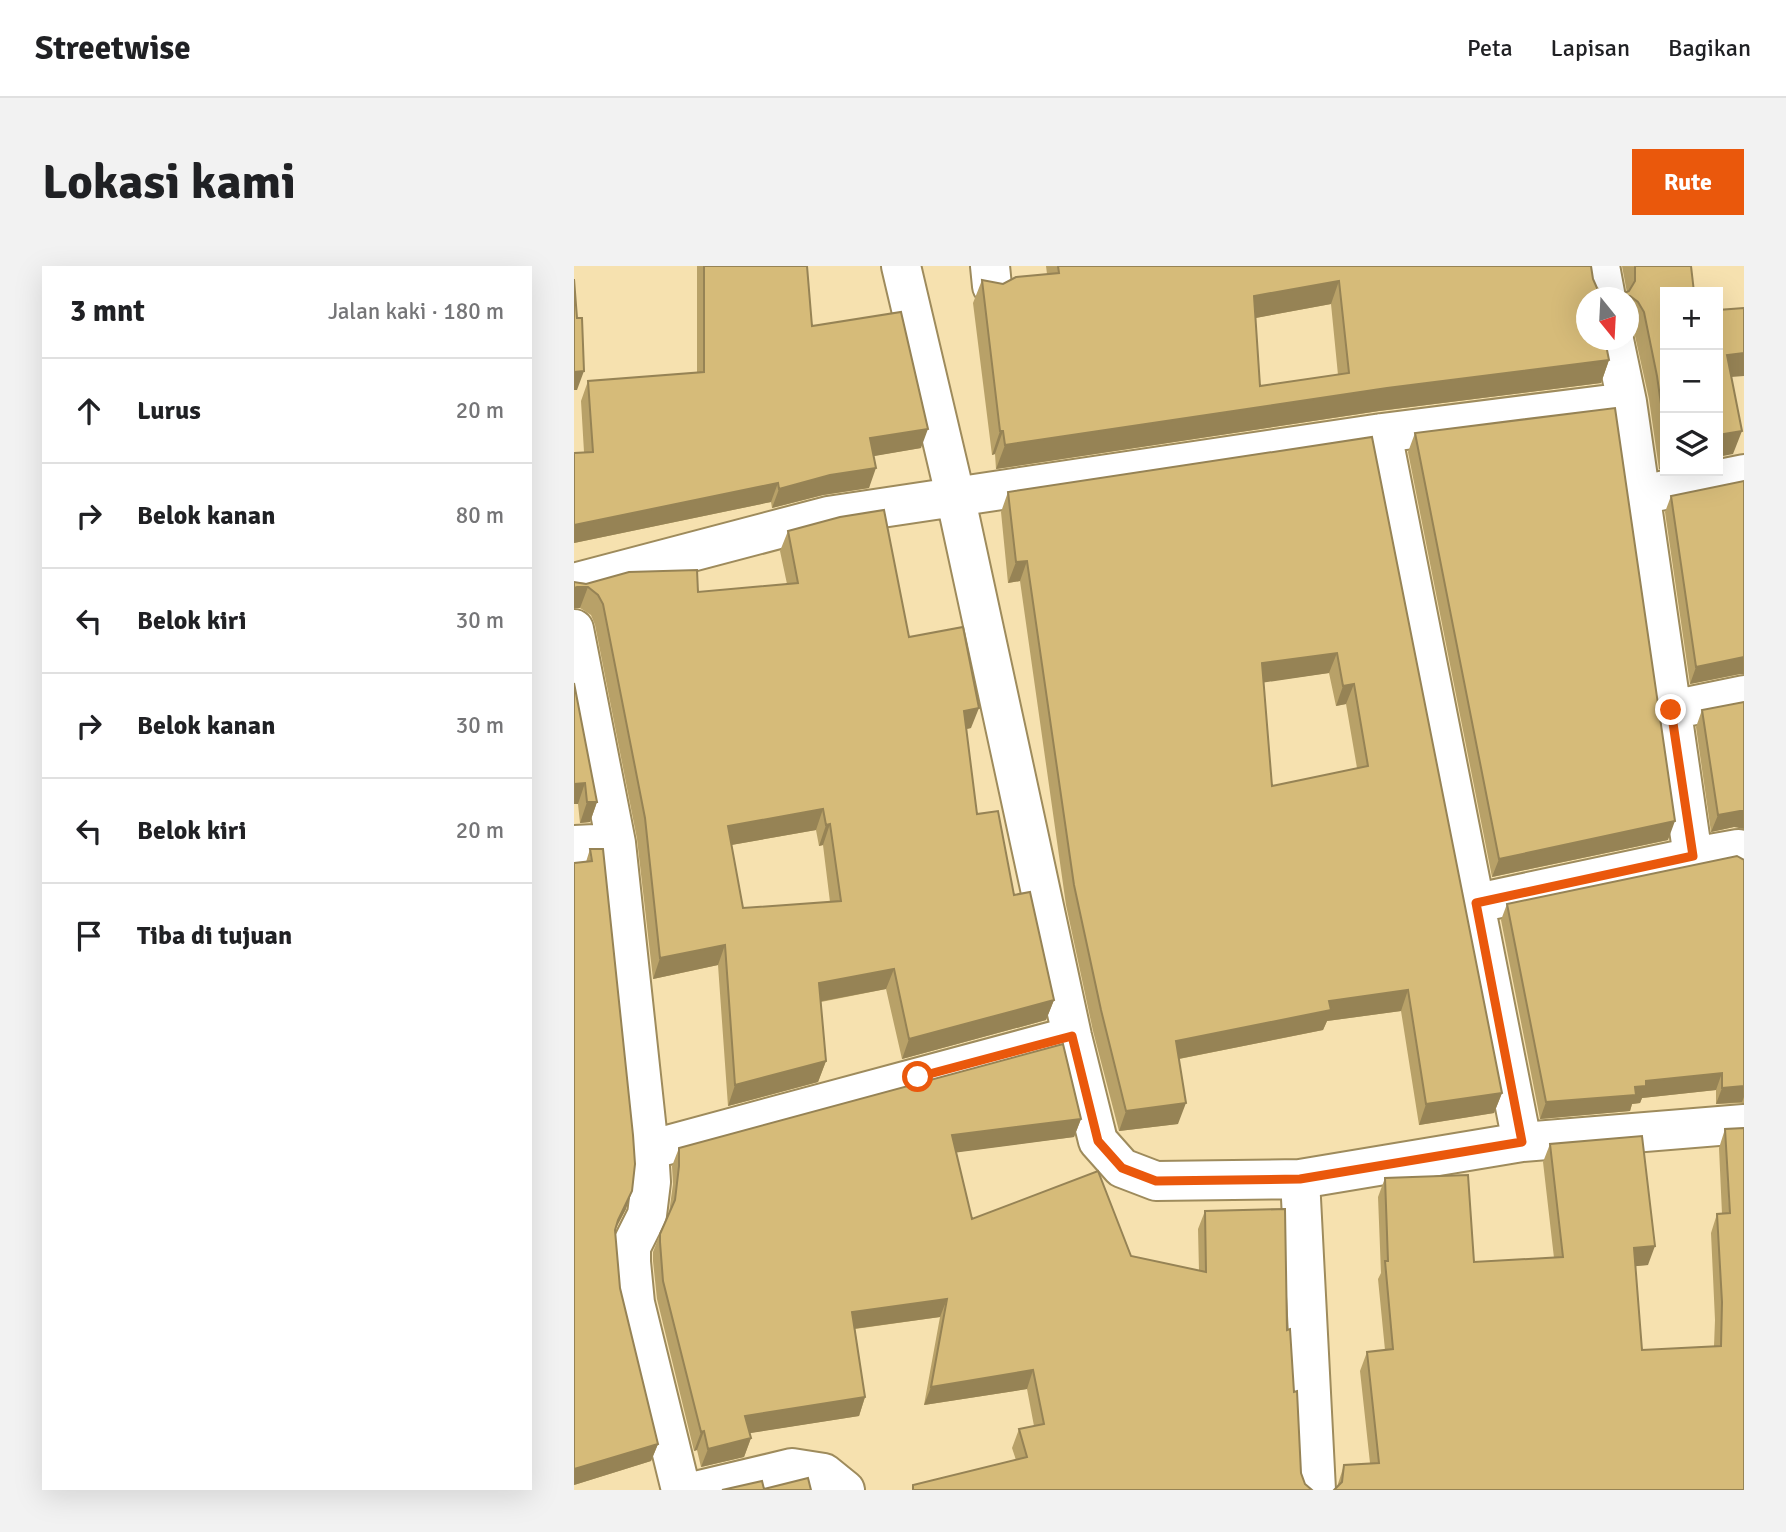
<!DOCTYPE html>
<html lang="id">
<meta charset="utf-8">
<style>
body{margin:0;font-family:Signika,sans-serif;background:#f2f2f2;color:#202124}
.controls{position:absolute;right:21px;top:21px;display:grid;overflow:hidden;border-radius:0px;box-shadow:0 7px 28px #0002}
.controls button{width:63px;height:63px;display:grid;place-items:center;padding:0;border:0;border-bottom:2px solid #e0e0e0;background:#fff;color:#202124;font:35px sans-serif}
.compass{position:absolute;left:1002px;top:21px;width:63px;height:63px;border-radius:50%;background:#fff;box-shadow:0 7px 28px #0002;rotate:162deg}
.stop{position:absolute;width:21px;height:21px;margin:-16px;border:5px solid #ea580c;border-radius:50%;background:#fff}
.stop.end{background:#ea580c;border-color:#fff;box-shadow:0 2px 7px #0008}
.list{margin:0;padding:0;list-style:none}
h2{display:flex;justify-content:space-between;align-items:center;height:91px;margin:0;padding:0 28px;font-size:30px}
h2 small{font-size:23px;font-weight:400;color:#757577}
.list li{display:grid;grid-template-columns:46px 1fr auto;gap:21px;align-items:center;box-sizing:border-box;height:105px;padding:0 28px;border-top:2px solid #e0e0e0}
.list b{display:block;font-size:26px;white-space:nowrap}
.list em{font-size:23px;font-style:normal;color:#757577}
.icon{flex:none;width:38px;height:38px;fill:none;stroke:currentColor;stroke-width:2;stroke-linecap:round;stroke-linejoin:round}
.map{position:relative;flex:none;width:1170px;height:1224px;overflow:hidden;border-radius:0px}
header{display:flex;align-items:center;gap:42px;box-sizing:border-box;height:98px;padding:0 35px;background:#fff;border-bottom:2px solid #e0e0e0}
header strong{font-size:33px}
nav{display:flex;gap:38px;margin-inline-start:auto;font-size:24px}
.intro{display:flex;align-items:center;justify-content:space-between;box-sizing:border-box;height:168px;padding:0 42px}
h1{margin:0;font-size:49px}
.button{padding:18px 32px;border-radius:0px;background:#ea580c;color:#fff;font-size:24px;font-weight:700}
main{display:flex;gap:42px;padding:0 42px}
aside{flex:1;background:#fff;border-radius:0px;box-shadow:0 7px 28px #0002}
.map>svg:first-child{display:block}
</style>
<header>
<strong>Streetwise</strong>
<nav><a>Peta</a><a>Lapisan</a><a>Bagikan</a></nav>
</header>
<div class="intro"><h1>Lokasi kami</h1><a class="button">Rute</a></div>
<main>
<aside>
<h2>3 mnt<small>Jalan kaki · 180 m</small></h2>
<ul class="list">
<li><svg class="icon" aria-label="ahead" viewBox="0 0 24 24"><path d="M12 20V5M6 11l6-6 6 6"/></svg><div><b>Lurus</b></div><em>20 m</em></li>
<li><svg class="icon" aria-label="right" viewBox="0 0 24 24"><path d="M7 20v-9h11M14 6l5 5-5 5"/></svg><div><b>Belok kanan</b></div><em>80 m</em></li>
<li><svg class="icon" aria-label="left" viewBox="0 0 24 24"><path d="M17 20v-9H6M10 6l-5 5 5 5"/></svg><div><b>Belok kiri</b></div><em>30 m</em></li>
<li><svg class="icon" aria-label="right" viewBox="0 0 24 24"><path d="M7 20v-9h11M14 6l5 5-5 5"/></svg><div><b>Belok kanan</b></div><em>30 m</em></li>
<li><svg class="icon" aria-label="left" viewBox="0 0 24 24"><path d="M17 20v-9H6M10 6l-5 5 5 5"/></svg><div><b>Belok kiri</b></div><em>20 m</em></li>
<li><svg class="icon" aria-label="arrive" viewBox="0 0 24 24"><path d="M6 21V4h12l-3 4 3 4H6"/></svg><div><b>Tiba di tujuan</b></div></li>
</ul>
</aside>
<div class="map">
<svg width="1170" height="1224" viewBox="0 0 1170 1224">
<rect width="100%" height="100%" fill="#f6e1af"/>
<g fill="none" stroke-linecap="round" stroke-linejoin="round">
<defs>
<path id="minor" d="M327 0 381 229 498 770 524 875 548 902 582 915 726 913 948 876 1170 858
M416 0 418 20
M1026 0 1032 32
M808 167 948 876
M1066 229 1170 208
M0 317 254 250 808 167 1053 136
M0 363 42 577 75 884 77 916 73 949 57 981V996L61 1037 107 1224
M1097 444 1170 429
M0 579 42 577
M1119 591 1164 583 1170 590
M903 637 1119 591 1053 136 1040 74
M75 884 498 770
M726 913 742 1224
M126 1224 218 1202 250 1207 271 1224"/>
</defs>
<use href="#minor" stroke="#9e8b5c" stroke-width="42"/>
<use href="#minor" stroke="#fff" stroke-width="38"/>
</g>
<path fill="#b8a168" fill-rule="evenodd" d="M123 0H233L238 60 347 182 299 190 295 222 249 229 198 242 197 236 0 277V187L10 186 7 135 14 115 123 107Z
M472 0H1017L1019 13 1023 22 1033 29 1042 30V32H1012L1035 94 1027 117 805 145 422 203 421 188 418 189 399 37 408 14 429 18 473 8ZM757 38 764 109 686 120 681 52Z
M1048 0H1117L1091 26V202L1085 203 1075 133 1061 70 1054 58V32Z
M841 167 1094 574 918 611 834 186Z
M798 171 928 827 920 847 845 859 827 745 753 755 749 764 605 793 604 858 545 865 519 765 492 639 446 315 434 317 427 246 434 226ZM755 407 762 440 772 438 783 502 698 520 689 416Z
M1170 215V408H1166L1116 418 1091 246 1097 230Z
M214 265 335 371 397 462 392 463 403 548 440 629 480 734 472 754 328 793 312 723 247 736 252 795 244 816 154 840 144 699 79 713 63 573 21 359 17 349 6 342H0V316L124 326 213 318 206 285ZM242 564 245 580 249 579 256 636 169 642 157 579Z
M0 417 23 536 16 556 6 557 4 538Z
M1128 444 1160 561 1137 566 1122 461Z
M16 583 52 943 41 964 46 1022 84 1178 77 1195 0 1219 12 596Z
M1170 594V837L1142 838V824L1068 832 1066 837 1058 838 1056 845 966 853 927 654 933 638Z
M507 853 500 871 382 886 398 953 557 990 625 1005 624 963 631 945 713 1064 720 1126 727 1207 731 1218 738 1224H338L339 1219 442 1194 438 1182 445 1163 460 1160 453 1123 350 1139 366 1051 281 1063 291 1131 285 1150 175 1167 177 1172 170 1191 127 1201 123 1184 120 1185 83 1033 79 995V986L86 968 95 947 99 918 98 900 105 882Z
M1151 863 1170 1224 763 1221 770 1199 796 1197 786 1105 793 1086 811 1084 804 1013 807 1007 804 931 811 912 900 996 980 992 969 896 976 878 1074 999 1061 1000 1068 1084 1140 1080 1141 1054 1137 967 1143 948H1148L1145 882Z"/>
<path fill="#968355" d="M765 15 757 38 671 54 680 30Z
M1170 87V110L1144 112 1153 89Z
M1035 94 1027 117 805 145 422 203 431 179 813 122Z
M10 105 3 124H0V106Z
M354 163 347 182 289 192 296 172Z
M426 165H429L421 188 418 189Z
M1168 165 1159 188 1144 191V169Z
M1091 185V202L1085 203Z
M302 202 295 222 249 229 198 242 205 223 256 209Z
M204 217 197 236 0 277V259Z
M453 295 446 315 434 317 442 296Z
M3 321H14L6 342H0V322Z
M763 387 755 407 680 418 688 397Z
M1170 391V408H1166L1116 418 1122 401Z
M780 418 772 438 762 440 769 420Z
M405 442 397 462 383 465 390 445Z
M11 517 4 538H0V518Z
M13 536H23L16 556 6 557Z
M249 543 242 564 146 581 154 560Z
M1166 545H1170V563L1160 561 1137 566 1144 549Z
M1101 555 1094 574 918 611 925 593Z
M256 558 249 579 245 580 252 559Z
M151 679 144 699 79 713 86 692Z
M320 703 312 723 238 737 245 717Z
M834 724 827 745 753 755 749 764 594 795 602 775 755 735Z
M480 734 472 754 328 793 335 773Z
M252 795 244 816 154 840 161 819Z
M1148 807 1142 824 1068 832 1066 837 1058 838 1056 845 966 853 972 836 1061 821 1072 815Z
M1170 820V831L1168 836 1142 838 1148 822Z
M928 827 920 847 845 859 852 838Z
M612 837 604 858 545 865 552 845Z
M507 853 500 871 371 888 378 869Z
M58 925 52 943 37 971 44 954Z
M1081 980 1074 999 1053 1001 1060 982Z
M373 1033 366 1051 271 1064 278 1046Z
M459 1104 453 1123 350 1139 357 1121Z
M291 1131 285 1150 164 1169 171 1150Z
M130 1165 123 1184 120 1185 127 1166Z
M177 1172 170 1191 127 1201 134 1183Z
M84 1178 77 1195 0 1219V1203Z"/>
<path fill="#d6bb79" stroke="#968355" stroke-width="2" fill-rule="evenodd" d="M130 0H233L238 60 327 46 354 163 296 172 302 202 256 209 205 223 204 217 0 259V187L19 186 14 115 130 106Z
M484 0H1017L1019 13 1023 22 1033 29 1042 30 1040 32H1012V74H1031L1035 94 813 122 431 179 429 165H426L408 14 429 18 442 11 485 7ZM765 15 775 107 686 120 680 30Z
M1061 0H1117L1120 26H1091V166L1083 110 1070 46 1064 36 1056 30 1046 29 1055 25 1061 15Z
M0 13 3 52H8L10 105 0 106Z
M1170 42V87L1153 89 1168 165 1144 169V44Z
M1041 142 1101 555 925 593 841 167Z
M798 171 928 827 852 838 834 724 755 735 757 744 602 775 612 837 552 845 527 744 500 619 453 295 442 296 434 226ZM763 387 769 420 780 418 794 500 698 520 688 397Z
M1170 215V391L1122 401 1097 230Z
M310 244 335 371 389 361 405 442 390 445 403 548 424 545 440 629 456 626 480 734 335 773 320 703 245 717 252 795 161 819 151 679 86 692 71 552 29 338 24 329 14 321H3L0 322V316L12 318 55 306 123 304 124 326 224 317 214 265 266 251ZM249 543 252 559 256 558 267 635 169 642 154 560Z
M0 417 23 536H13L11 517 0 518Z
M1170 436V545H1166L1144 549 1128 444Z
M16 583H29L59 869 61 898 58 925 44 954 41 964 46 1022 84 1178 0 1203V597L18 595Z
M1163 590 1170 594V820L1148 822V807L1072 815V820L1061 821 1062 829 972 836 933 638Z
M489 778 507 853 378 869 398 953 524 905 557 990 632 1006 631 945 711 943 713 1064 716 1063 720 1126 723 1125 727 1207 731 1218 738 1224H339V1219L453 1191 445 1163 470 1158 459 1104 357 1121 373 1033 278 1046 291 1131 171 1150 177 1172 134 1183 130 1165 127 1166 89 1015 86 976V968L101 934 105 900V882Z
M1170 862V1224H760L768 1216 770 1199 805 1197 793 1086 819 1083 811 995H814L811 912 894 909 900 996 989 991 976 878 1068 870 1081 980 1060 982 1068 1084 1147 1080 1148 1036 1143 948 1156 947 1151 863Z
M234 1212 237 1224H148L188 1215 190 1223Z"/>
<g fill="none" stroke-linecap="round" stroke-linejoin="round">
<path stroke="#ea580c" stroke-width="9" d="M344 811 498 770 524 875 548 902 582 915 726 913 948 876 902 637 1119 590 1097 444"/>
</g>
</svg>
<div class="controls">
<button>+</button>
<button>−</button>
<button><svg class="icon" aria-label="layers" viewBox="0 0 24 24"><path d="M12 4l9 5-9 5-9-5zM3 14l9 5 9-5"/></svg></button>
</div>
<svg class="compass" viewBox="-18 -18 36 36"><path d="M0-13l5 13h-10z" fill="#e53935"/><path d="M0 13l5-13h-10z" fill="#757577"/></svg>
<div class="stop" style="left:344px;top:811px"></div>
<div class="stop end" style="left:1097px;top:444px"></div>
</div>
</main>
